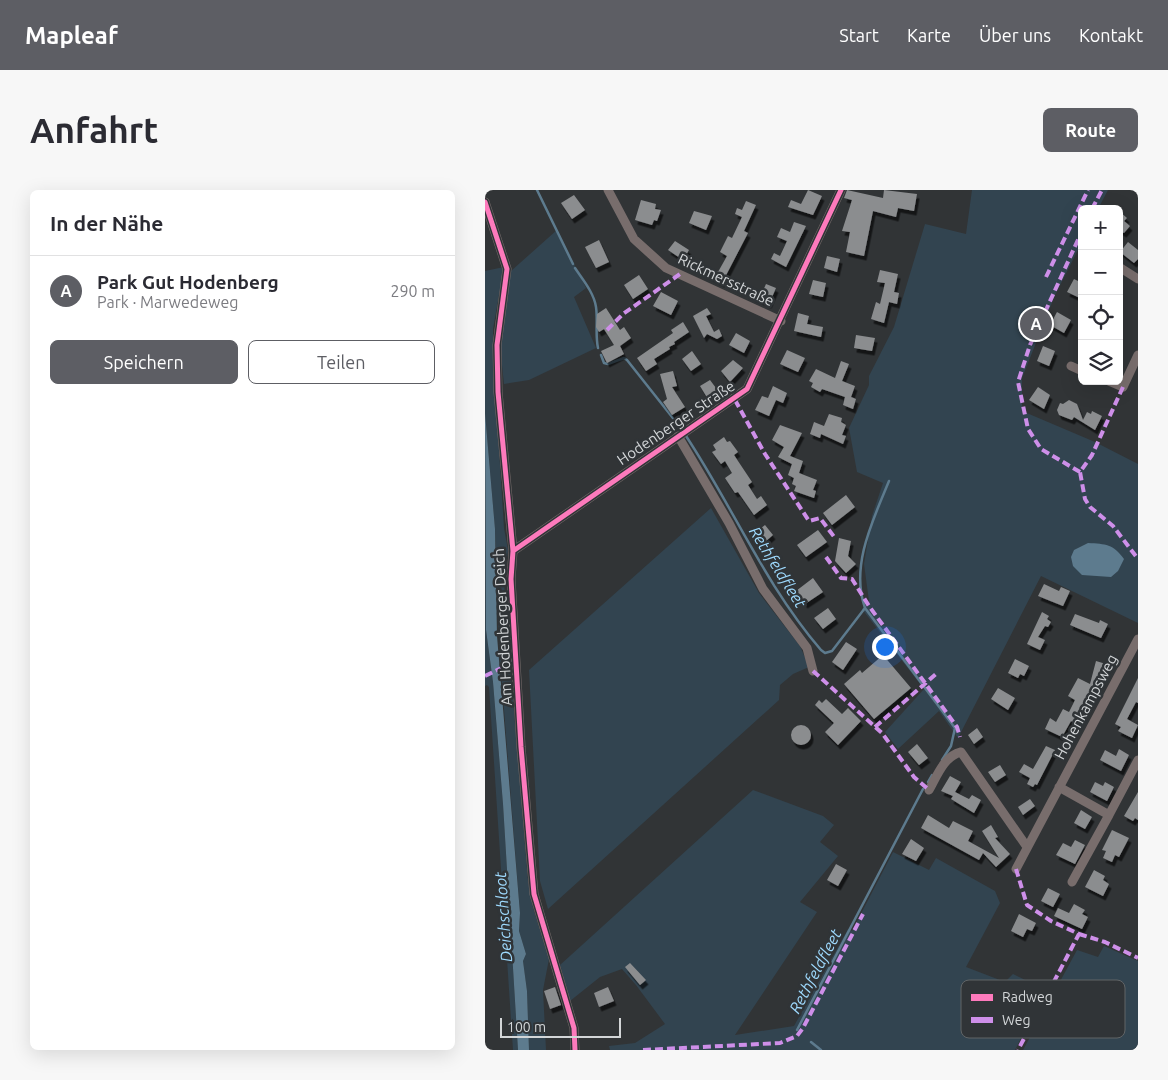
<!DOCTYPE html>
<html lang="de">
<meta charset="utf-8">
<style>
body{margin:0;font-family:Ubuntu,sans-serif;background:#f7f7f7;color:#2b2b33}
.controls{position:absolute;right:15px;top:15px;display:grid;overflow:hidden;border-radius:8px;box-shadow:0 5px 20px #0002}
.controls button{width:45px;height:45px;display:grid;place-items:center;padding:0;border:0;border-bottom:1px solid #e1e1e2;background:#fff;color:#2b2b33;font:25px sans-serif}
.scale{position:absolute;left:15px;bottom:12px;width:121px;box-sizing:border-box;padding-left:5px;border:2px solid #d3d6d8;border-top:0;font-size:14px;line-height:18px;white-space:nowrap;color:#d3d6d8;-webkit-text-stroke:4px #303437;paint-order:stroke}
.you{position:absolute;left:399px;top:456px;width:18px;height:18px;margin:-12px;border:4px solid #fff;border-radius:50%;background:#1a73e8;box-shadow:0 0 0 8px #1a73e833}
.badge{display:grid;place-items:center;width:32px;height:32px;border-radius:50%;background:#5d5e64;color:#fff;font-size:16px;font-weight:700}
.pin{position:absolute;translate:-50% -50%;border:2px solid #fff;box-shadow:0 1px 5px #0006}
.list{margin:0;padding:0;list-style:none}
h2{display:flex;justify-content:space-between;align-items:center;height:65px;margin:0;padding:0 20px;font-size:21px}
h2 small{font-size:16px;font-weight:400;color:#7c7c81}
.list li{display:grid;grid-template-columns:32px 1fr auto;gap:15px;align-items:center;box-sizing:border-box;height:70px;padding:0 20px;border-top:1px solid #e1e1e2}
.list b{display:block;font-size:19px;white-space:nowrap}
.list p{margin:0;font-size:16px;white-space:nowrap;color:#7c7c81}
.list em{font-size:16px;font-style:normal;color:#7c7c81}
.actions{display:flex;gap:10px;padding:15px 20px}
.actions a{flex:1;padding:11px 0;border:1px solid #5d5e64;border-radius:8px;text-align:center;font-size:18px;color:#5d5e64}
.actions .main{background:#5d5e64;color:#fff}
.icon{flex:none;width:28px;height:28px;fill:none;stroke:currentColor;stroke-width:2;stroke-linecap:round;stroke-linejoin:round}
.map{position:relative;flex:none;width:653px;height:860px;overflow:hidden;border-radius:8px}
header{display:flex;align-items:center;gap:30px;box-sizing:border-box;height:70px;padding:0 25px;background:#5d5e64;color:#fff}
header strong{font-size:24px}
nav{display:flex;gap:28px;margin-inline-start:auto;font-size:18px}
.intro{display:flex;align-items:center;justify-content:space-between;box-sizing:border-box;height:120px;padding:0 30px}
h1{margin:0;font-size:35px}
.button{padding:12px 22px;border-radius:8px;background:#5d5e64;color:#fff;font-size:18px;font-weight:700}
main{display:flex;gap:30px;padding:0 30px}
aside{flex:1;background:#fff;border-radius:8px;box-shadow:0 5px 20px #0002}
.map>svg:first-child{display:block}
</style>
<header>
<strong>Mapleaf</strong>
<nav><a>Start</a><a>Karte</a><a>Über uns</a><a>Kontakt</a></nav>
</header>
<div class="intro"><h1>Anfahrt</h1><a class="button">Route</a></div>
<main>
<aside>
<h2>In der Nähe<small></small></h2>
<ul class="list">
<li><span class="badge">A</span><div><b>Park Gut Hodenberg</b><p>Park · Marwedeweg</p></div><em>290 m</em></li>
</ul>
<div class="actions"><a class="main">Speichern</a><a>Teilen</a></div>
</aside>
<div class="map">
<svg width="653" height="860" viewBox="0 0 653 860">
<defs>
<filter id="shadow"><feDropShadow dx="2.5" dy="4.5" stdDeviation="0" flood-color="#0009"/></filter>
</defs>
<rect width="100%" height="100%" fill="#313436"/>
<path fill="#324450" d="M487 0H623L613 19H597V52L570 105 537 188V221L610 252 653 274V433L556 386 473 548 454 521 413 559 400 542 439 499 377 419 384 411 379 374 387 326 398 293 372 282 364 238 384 195V186L409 137 440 34 481 44Z
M72 40 101 98 89 107 111 158 44 190 19 194 15 157 26 81Z
M19 77 8 139V165L19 338 23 360 19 390 23 468 15 475 10 339 0 223V81Z
M226 318 274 403 315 456 324 477 308 484 295 495 294 510 63 719 55 691 44 480Z
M0 319 1 440 8 492 18 614 33 860H28L4 497 2 495 0 496Z
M23 480 26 485 43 691 48 717 64 769 58 800 61 860H44L42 801 38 771 41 764 34 741 35 723 16 481Z
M268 600 338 626 349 635 335 652 353 666 315 712 332 722 250 845 309 836 363 739 367 741 408 662 444 680 451 668 510 701 515 713 481 777 520 792 528 784 561 800 530 860H125L124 856 150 853 180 834 151 795 137 779 115 787 85 811 75 775Z
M619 756 653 771V860H538L592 760 613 767Z"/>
<path fill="#5d7b8e" d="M0 223 10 339 12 446 35 723 34 741 41 764 38 771 42 801 44 860H33L18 614 8 492 1 440Z
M603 353C621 354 628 354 639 369L633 381 626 387 597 385 588 376 586 367 589 360Z"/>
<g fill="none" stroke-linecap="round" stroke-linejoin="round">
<path stroke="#5d7b8e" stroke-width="2.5" d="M52 0 88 74
M90 78C98 90 109 103 111 117 113 131 110 144 113 158
M116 165 119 173 123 174 139 168 142 170 195 237
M201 246C248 317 280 395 336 460L340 463 347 461 380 418
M404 291C388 330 365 376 380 418L470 538 466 556 457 570
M443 592 447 585
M312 840 438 599
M326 852 336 860"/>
</g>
<path fill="#8b8d8f" filter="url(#shadow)" d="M323 0 337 6 328 25 303 17 306 10 316 14Z
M362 0 398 8 399 0 432 4 429 21 413 18 411 27 388 21 379 66 361 62 365 42 357 41 367 10 359 8Z
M89 5 100 20 87 29 76 13Z
M156 10 171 14 170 19 176 20 172 31 169 30 167 35 150 30Z
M261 11 271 15 259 41 263 43 237 93 222 85 225 78 233 82 242 66 235 62 243 46 247 48 257 27 250 24 252 18 257 20Z
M209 21 227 26 221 40 204 33Z
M634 21 642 28 639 31 645 36 639 43 634 40Z
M309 32 321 36 301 77 286 69 289 63 295 66 302 51 292 47 296 38 305 42Z
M114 50 124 72 111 78 100 57Z
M190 51 204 60 198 70 183 60Z
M643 52 653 60V69L649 73 635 62Z
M342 66 355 69 352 82 339 78Z
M395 80 413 84 409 102 414 103 412 114 404 112 399 133 386 129 391 112 395 114 400 93 392 92Z
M154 85 163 99 148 109 139 95Z
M589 89 597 93V109L582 102Z
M328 90 341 93 338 107 324 104Z
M281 94 291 98 284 114 268 107 271 100 277 103Z
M176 102 193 111 186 125 168 116Z
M121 118 135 140 139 137 146 148 135 156 139 164 122 173 116 161 129 155 119 139 114 142 111 137 112 124Z
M222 118 226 124 221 126 229 142 234 139 237 146 232 149 222 144 219 148 208 126Z
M572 122 586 130 579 143 565 135Z
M313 123 324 126 322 134 338 137 336 147 309 141Z
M198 132 204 142 189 152 190 154 184 157 185 159 169 169 172 174 161 181 152 168 188 143 186 140Z
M251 143 265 151 259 163 244 155Z
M371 145 390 148 387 161 369 158Z
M558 156 570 161 564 176 552 171Z
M302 160 320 168 313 182 295 174Z
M207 161 216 174 206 181 197 169Z
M248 170 258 178 245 192 236 181Z
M356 171 364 174 357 191 370 196 366 207 371 209 368 219 358 215 360 207 337 199 335 202 326 197 328 193 324 191 331 179 350 188Z
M188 181 192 196 187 197 200 217 187 225 178 212 182 209 175 184Z
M225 190 234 202 223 209 215 196Z
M288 196 302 203 298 213 291 210 284 226 270 220 277 206 283 208Z
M553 197 565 205 559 219 544 210Z
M584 210 592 214 598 230 602 222 606 224 607 221 617 226 610 240 589 227 587 230 574 225 572 220 575 213 578 214Z
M344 224 357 228 356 232 361 235 357 245 361 246 358 254 336 244 335 248 325 244 329 232 339 236Z
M295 235 317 243 305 266 318 271 314 283 332 290 328 300 331 301 329 308 309 301 311 296 307 294 309 288 303 285 307 274 293 267 299 257 287 250Z
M239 247 242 252 245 251 253 262 249 265 267 292 263 295 272 309 276 306 282 315 269 325 253 302 250 303 240 288 247 283 240 271 236 274 227 262 231 260 228 255Z
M361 305 370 317 347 335 338 323Z
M280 335 288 345 274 357 265 347Z
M333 340 342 352 321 367 312 355Z
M354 348 366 351 363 366 371 374 361 383 350 371Z
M328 388 338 402 320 414 311 401Z
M559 394 574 401 576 397 585 401 578 416 553 406Z
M343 418 351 429 338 439 329 428Z
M557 422 564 426 562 429 566 432 563 437 560 436 553 447 560 450 555 460 542 454Z
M590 424 614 433 615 430 623 434 616 448 585 435Z
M361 452 372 459 358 480 347 472Z
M398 465 426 498 389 529 359 494 375 480 377 483Z
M530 469 544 476 539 486 535 484 533 488 523 483Z
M611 471 621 474 617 488H615L591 534 586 531 577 547 560 539 565 528 571 532 578 519 584 522 590 510 583 506 593 488 605 494Z
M653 488V513L651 512 642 529 653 535 647 548 633 541 636 537 630 534Z
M513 498 530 508 523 520 506 509Z
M341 509 357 524 363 518 376 531 353 555 340 542 349 533 330 515 334 510 337 513Z
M306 545a10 10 0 1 1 20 0a10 10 0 1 1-20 0Z
M492 538 498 547 489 554 483 545Z
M432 554 443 568 434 575 423 562Z
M561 556 570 560 552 595 550 594 548 597 542 594 545 588 534 582 539 574 548 579Z
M634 559 644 565 636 581 615 570 620 560 631 566Z
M515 575 521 585 510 592 503 582Z
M465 586 476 592 470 602 484 609 487 605 496 610 489 623 466 609 468 606 456 601Z
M610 592 618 596 620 592 629 597 622 611 605 602Z
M653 602V630L650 628 648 631 639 626Z
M545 609 550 616 538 625 533 617Z
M596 620 607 627 600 639 589 633Z
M443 625 464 638 468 631 488 641 483 651 514 668 497 641 506 635 513 647 510 648 525 664 511 677 498 663 494 670 436 638Z
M627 640 644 648 634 667 630 665 627 672 618 668 621 661 617 660Z
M426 649 439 658 431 671 417 664Z
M590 650 600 655 590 674 571 665 578 653 586 657Z
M351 674 362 680 353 696 342 690Z
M609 680 620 686 618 690 624 694 618 706 600 697Z
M563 698 575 704 568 717 556 711Z
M589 714 600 720 597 724 603 727 597 739 569 726 573 718 584 723Z
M534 724 551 733 547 741 542 739 538 747 526 741Z
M145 773 161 790 155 795 140 777Z
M70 797 76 815 65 819 59 801Z
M123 797 129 811 114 817 109 803Z"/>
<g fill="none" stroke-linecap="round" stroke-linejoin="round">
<path stroke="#786d6c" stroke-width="9" d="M123 0 149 49 181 78 296 131
M0 12 22 79 12 155 13 202 28 361 26 389 36 557 49 704 89 838 90 860
M634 77 653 89
M586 176 597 181
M624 191 638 197 653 165
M193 246 244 333 278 399 322 458 328 481
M28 361 262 199 356 0
M574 597 624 625 587 692
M444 600C452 586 459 566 476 562L542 657
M624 625 653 570
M531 679 653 449"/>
<path stroke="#ce8fe9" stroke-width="4" stroke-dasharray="8 4" stroke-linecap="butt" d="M607 19 617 0
M561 87 603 0
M122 140 138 124 195 84
M638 197 607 265 595 282 600 309 605 317 628 336 653 369
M250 210 280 264 324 331 335 328 350 348
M595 282 556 259 543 239 533 192 545 155 597 41
M341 367 356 388 367 389 384 416 472 537 475 547
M328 481 397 543 429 587 444 600
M0 486 31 471
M390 537 451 484
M531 679 542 715 566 731 594 744 533 860
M594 744 620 752 653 768
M158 860 295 853 312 846 318 838 378 724"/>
<defs>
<path id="cycleway" d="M0 12 22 79 12 155 13 202 28 361 26 389 36 557 49 704 89 838 90 860
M28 361 262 199 356 0"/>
</defs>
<use href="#cycleway" stroke="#303437" stroke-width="8"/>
<use href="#cycleway" stroke="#fd7abc" stroke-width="5"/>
</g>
<g text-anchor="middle" stroke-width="5" stroke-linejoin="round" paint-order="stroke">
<g font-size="15" fill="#d3d6d8" stroke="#303437">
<text transform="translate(241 90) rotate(25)" y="5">Rickmersstraße</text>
<text transform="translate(191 233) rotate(-34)" y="5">Hodenberger Straße</text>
<text transform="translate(18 437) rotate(-93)" y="5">Am Hodenberger Deich</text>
<text transform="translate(601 517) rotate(-62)" y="5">Hohenkampsweg</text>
</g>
<g font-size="16" font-style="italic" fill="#9ed9fd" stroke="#303437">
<text transform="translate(293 377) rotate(58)" y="6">Rethfeldfleet</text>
<text transform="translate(18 727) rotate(-94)" y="6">Deichschloot</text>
<text transform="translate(330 781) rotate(-62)" y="6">Rethfeldfleet</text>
</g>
</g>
<rect x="476" y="790" width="164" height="58" rx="8" fill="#303437" stroke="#616567" stroke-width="1"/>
<rect x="486" y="804" width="22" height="7" fill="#fd7abc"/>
<rect x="486" y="827" width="22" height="6" fill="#ce8fe9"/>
<g font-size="14" fill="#d3d6d8">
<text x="517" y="812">Radweg</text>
<text x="517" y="835">Weg</text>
</g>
</svg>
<div class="controls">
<button>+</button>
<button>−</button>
<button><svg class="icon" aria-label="locate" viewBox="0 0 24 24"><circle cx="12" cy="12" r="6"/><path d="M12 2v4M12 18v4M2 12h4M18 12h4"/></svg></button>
<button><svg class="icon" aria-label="layers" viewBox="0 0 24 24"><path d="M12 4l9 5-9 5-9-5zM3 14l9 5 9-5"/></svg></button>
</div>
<div class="scale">100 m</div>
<div class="you"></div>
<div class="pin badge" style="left:551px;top:134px">A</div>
</div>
</main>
